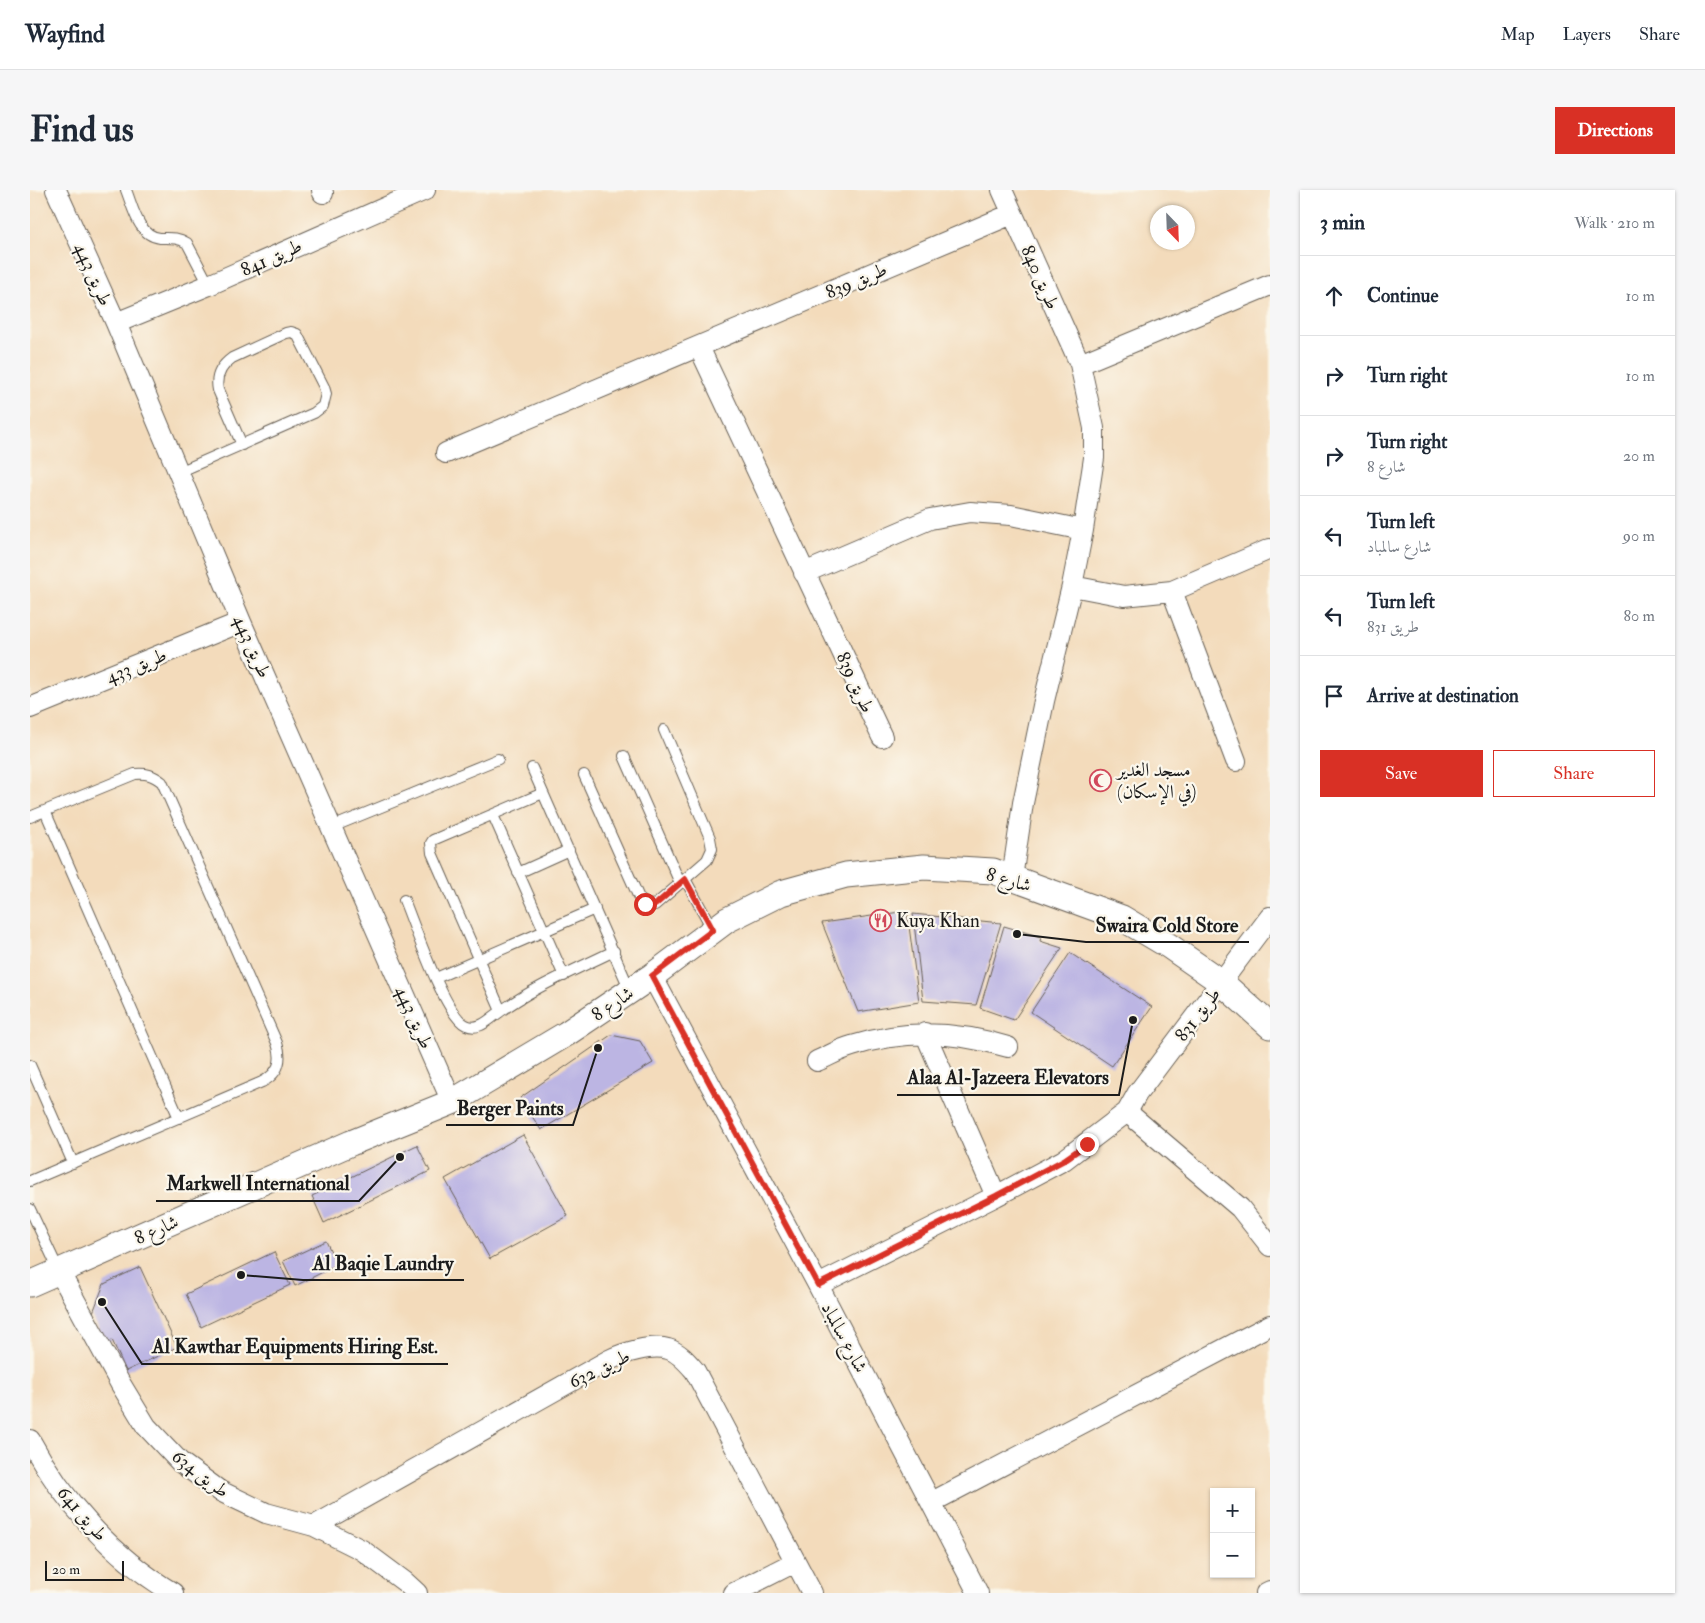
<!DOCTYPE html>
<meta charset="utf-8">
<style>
body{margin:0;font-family:"IM FELL Double Pica",Amiri,serif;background:#f6f6f7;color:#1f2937}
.controls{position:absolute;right:15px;bottom:15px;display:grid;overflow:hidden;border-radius:0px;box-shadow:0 1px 4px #0004}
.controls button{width:45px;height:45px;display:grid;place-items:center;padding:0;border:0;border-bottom:1px solid #e0e1e3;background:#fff;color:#1f2937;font:25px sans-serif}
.compass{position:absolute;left:1120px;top:15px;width:45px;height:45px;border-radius:50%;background:#fff;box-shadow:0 1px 4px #0004;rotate:157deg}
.scale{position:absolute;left:15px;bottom:12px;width:79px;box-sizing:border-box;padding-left:5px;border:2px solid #1c1c1c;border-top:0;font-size:14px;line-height:18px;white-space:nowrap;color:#1c1c1c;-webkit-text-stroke:4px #fbf7ec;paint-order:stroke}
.stop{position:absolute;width:15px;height:15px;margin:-11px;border:4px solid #d93025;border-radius:50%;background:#fff}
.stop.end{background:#d93025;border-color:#fff;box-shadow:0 1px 5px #0008}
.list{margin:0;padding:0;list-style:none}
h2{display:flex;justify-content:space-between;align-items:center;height:65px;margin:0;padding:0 20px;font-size:21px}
h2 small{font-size:16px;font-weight:400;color:#747a83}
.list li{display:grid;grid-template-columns:32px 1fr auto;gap:15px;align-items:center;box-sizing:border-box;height:80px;padding:0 20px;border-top:1px solid #e0e1e3}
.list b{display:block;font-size:19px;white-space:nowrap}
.list p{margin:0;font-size:16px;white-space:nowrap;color:#747a83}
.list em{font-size:16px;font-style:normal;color:#747a83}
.actions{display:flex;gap:10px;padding:15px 20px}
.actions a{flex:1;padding:11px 0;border:1px solid #d93025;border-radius:0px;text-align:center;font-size:18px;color:#d93025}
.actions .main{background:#d93025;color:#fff}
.icon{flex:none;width:28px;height:28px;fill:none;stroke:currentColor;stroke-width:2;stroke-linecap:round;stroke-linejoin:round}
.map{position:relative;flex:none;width:1240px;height:1403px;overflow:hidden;border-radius:0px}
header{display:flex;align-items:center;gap:30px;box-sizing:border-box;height:70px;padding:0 25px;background:#fff;border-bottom:1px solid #e0e1e3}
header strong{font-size:24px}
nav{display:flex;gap:28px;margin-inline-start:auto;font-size:18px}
.intro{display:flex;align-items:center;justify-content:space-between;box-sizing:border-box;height:120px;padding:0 30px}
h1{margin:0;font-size:35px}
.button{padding:12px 22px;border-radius:0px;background:#d93025;color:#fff;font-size:18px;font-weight:700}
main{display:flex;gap:30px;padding:0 30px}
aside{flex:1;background:#fff;border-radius:0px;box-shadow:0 1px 4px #0004}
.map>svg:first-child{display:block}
</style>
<header>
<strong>Wayfind</strong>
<nav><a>Map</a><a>Layers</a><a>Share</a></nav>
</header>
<div class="intro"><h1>Find us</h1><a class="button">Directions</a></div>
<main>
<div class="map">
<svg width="1240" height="1403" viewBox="0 0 1240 1403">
<rect width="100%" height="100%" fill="#fbf7ec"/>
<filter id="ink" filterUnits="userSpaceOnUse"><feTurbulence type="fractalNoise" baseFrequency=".02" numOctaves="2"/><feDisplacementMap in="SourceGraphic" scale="10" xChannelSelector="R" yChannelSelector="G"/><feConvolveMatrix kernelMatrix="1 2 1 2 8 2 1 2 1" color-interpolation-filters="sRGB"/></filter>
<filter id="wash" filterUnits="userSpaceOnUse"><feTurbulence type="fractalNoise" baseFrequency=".0096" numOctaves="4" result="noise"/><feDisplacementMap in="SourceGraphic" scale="20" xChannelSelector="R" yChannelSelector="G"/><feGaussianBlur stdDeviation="1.12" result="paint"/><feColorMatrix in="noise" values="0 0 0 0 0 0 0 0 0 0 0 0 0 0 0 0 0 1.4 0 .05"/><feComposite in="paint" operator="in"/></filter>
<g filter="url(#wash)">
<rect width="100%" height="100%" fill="#f3dbbb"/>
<g id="blocks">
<path fill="#bcb5e3" d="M877 721 889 812 828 822 792 733Z
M883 724 971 733 946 815 893 811Z
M974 736 1011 747 1010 751 1032 758 984 830 950 818Z
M1040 763 1122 817 1082 876 1001 822Z
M581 845 610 851 623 873 511 940 490 908Z
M493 945 538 1026 460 1069 415 989Z
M387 955 400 981 294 1033 282 1006Z
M296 1051 307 1075 265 1096 253 1071Z
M244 1062 260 1095 171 1137 156 1104Z
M110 1077 147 1157 96 1181 82 1150 75 1153 62 1125 74 1094Z"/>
</g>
</g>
<g filter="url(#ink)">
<use href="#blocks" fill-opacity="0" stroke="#675f54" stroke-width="1"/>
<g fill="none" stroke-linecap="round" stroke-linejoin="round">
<defs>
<path id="service" d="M96 0C103 17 108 46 130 48 140 48 148 47 157 53L179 95
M149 282 284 223 293 216 296 204 294 197 267 144 261 142 256 143 202 168C191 176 185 186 188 200L212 255
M594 566 650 693
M502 578 600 800
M554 585 609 708 615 714 625 715 677 670 682 659 680 648 634 540
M15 621 149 928
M463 625 534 786
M0 627 105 584C117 583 123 585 132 592L247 853C253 871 249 883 232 892L0 991
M302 637 468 569
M488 683 539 660
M655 689 683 740
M374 710C384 734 415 826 436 835 447 840 455 833 463 827 499 799 543 781 584 761
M406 788 565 719
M471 821 402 663 401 653 403 650 513 603
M0 875 43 973
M0 1019 29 1081"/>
<path id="minor" d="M26 0 86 133 211 432 422 912
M292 0 293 3
M972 0 1050 174 1064 238V268L1053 340 1042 396 1014 511 993 613 982 688
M86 133 179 95 395 0
M669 157 852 547
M1050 174 1240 95
M416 263 982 24
M774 383 900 329 940 322 981 325 1053 340
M1042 396 1094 406 1142 401 1240 359
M1142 401 1206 571
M0 518 211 432
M622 786 788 1095 948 1403
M895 843 966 1006
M787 871C799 866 810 859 822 856 874 839 926 841 978 857
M1097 922 1210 1018 1240 1056
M29 1081 90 1193 116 1236 150 1272 190 1301 236 1323 284 1336 332 1360 375 1392 387 1403
M788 1095 966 1006 1034 970 1097 922 1107 904 1240 727
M0 1250C33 1312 83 1367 143 1403
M902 1312 1240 1135
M284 1336 579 1170C593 1163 622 1154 638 1159 649 1162 658 1173 665 1181L782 1403
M704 1403 765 1372
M1236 1403 1240 1401"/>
<path id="tertiary" d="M0 1094 321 953 422 912 536 844 622 786 697 730 751 703 816 685 894 677 963 681 982 688 1092 728 1139 756 1191 792 1240 836"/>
</defs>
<use href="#service" stroke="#675f54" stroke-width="12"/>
<use href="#minor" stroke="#675f54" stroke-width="22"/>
<use href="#tertiary" stroke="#675f54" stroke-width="27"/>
<use href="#service" stroke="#fff" stroke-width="10"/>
<use href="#minor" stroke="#fff" stroke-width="20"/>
<use href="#tertiary" stroke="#fff" stroke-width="25"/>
</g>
</g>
<g fill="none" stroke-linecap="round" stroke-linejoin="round" filter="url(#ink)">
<path stroke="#d93025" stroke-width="6" d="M615 714 625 715 655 689 683 740 622 786 788 1095 966 1006 1034 970 1057 954"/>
</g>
<defs>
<symbol id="mosque-ring" viewBox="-11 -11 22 22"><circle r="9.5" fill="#fbf7ec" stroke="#d1495b" stroke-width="1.5"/><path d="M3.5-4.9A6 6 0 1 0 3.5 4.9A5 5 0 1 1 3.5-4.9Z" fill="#d1495b"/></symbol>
<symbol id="restaurant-ring" viewBox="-11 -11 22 22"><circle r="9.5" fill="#fbf7ec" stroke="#d1495b" stroke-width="1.5"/><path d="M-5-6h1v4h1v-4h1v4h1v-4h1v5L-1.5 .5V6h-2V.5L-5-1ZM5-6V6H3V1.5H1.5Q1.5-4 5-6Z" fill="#d1495b"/></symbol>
</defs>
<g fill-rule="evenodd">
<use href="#mosque-ring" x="1058" y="578" width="25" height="25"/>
<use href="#restaurant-ring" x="838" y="718" width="25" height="25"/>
</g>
<g text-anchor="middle" stroke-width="4.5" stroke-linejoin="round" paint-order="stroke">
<g font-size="19" fill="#1c1c1c" stroke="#fbf7ec">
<text transform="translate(241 67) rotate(-24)" y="7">طريق 841</text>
<text transform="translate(64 84) rotate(66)" y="7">طريق 443</text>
<text transform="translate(1011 87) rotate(66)" y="7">طريق 840</text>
<text transform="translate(826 90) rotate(-23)" y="7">طريق 839</text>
<text transform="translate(223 456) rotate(66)" y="7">طريق 443</text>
<text transform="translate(106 475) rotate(-22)" y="7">طريق 433</text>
<text transform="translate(826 492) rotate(65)" y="7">طريق 839</text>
<text transform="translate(979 689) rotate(16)" y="7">شارع 8</text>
<text transform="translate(582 813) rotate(-34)" y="7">شارع 8</text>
<text transform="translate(1167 824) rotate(-53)" y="7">طريق 831</text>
<text transform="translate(385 827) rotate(66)" y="7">طريق 443</text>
<text transform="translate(126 1039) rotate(-24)" y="7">شارع 8</text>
<text transform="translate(815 1147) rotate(62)" y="7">شارع سالمباد</text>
<text transform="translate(569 1178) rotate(-26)" y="7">طريق 632</text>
<text transform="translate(171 1283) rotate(37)" y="7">طريق 634</text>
<text transform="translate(53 1323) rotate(49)" y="7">طريق 641</text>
</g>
<g font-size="19" fill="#1c1c1c" stroke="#fbf7ec" text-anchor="start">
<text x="1087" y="586">مسجد الغدير<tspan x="1087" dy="22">(في الإسكان)</tspan></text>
<text x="866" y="737">Kuya Khan</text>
</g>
</g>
<path fill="none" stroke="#1c1c1c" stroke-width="2" d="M987 744L1056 752H1219M1103 830L1089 905H867M568 858L543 935H416M370 967L329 1011H126M211 1085L273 1090H434M72 1112L112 1174H418"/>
<g fill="#1c1c1c" stroke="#fbf7ec" stroke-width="2">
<circle cx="987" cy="744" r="5"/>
<circle cx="1103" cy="830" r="5"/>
<circle cx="568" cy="858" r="5"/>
<circle cx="370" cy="967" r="5"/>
<circle cx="211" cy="1085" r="5"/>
<circle cx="72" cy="1112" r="5"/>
</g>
<g font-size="20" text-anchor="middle" font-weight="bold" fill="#1c1c1c" stroke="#fbf7ec" stroke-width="4.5" stroke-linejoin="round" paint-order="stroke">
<text x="1137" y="742">Swaira Cold Store</text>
<text x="978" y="894">Alaa Al-Jazeera Elevators</text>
<text x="480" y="925">Berger Paints</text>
<text x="228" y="1000">Markwell International</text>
<text x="353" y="1080">Al Baqie Laundry</text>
<text x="265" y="1163">Al Kawthar Equipments Hiring Est.</text>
</g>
</svg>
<div class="controls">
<button>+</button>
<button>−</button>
</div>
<svg class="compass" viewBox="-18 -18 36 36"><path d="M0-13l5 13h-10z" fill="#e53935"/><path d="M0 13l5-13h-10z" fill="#747a83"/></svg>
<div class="scale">20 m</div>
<div class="stop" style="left:615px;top:714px"></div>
<div class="stop end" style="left:1057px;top:954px"></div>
</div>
<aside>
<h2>3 min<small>Walk · 210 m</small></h2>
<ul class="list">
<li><svg class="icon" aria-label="ahead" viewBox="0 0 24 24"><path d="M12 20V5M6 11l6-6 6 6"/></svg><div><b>Continue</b></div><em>10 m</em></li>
<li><svg class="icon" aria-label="right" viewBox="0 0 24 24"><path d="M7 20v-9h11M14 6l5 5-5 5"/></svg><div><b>Turn right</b></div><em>10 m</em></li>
<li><svg class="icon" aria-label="right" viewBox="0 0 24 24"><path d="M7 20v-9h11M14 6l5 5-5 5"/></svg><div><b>Turn right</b><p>شارع 8</p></div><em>20 m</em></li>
<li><svg class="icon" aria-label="left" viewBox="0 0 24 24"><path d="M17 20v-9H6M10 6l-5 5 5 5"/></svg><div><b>Turn left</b><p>شارع سالمباد</p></div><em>90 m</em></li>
<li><svg class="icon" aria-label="left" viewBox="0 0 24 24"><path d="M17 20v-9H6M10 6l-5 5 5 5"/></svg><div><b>Turn left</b><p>طريق 831</p></div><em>80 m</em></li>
<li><svg class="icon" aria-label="arrive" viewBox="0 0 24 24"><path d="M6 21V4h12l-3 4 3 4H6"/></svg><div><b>Arrive at destination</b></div></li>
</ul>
<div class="actions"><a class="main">Save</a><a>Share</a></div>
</aside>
</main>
